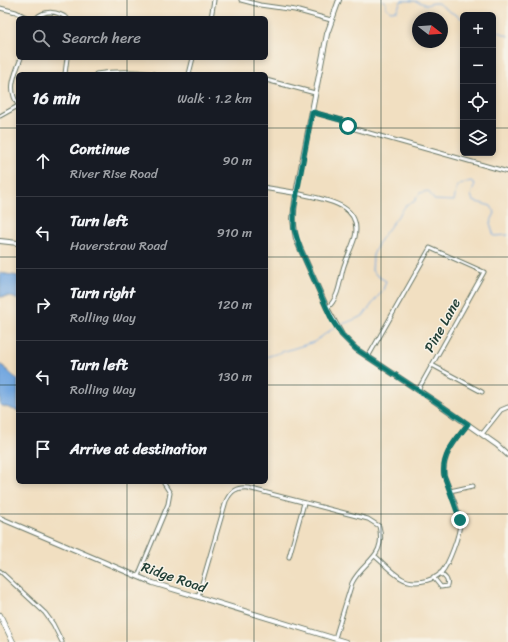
<!DOCTYPE html>
<meta charset="utf-8">
<style>
body{margin:0;font-family:Sriracha,sans-serif;background:#20242c;color:#f1f3f6}
.controls{position:absolute;right:12px;top:12px;display:grid;overflow:hidden;border-radius:6px;box-shadow:0 2px 6px #0003}
.controls button{width:36px;height:36px;display:grid;place-items:center;padding:0;border:0;border-bottom:1px solid #363941;background:#171b24;color:#f1f3f6;font:20px sans-serif}
.compass{position:absolute;left:412px;top:12px;width:36px;height:36px;border-radius:50%;background:#171b24;box-shadow:0 2px 6px #0003;rotate:107deg}
.stop{position:absolute;width:12px;height:12px;margin:-9px;border:3px solid #0f766e;border-radius:50%;background:#fff}
.stop.end{background:#0f766e;border-color:#fff;box-shadow:0 1px 4px #0008}
.list{margin:0;padding:0;list-style:none}
h2{display:flex;justify-content:space-between;align-items:center;height:52px;margin:0;padding:0 16px;font-size:17px}
h2 small{font-size:13px;font-weight:400;color:#9ea1a6}
.list li{display:grid;grid-template-columns:26px 1fr auto;gap:12px;align-items:center;box-sizing:border-box;height:72px;padding:0 16px;border-top:1px solid #363941}
.list b{display:block;font-size:15px;white-space:nowrap}
.list p{margin:0;font-size:13px;white-space:nowrap;color:#9ea1a6}
.list em{font-size:13px;font-style:normal;color:#9ea1a6}
.icon{flex:none;width:22px;height:22px;fill:none;stroke:currentColor;stroke-width:2;stroke-linecap:round;stroke-linejoin:round}
.map{position:relative;flex:none;width:508px;height:642px;overflow:hidden}
.search{position:absolute;background:#171b24;box-shadow:0 2px 6px #0003;left:16px;top:16px;width:252px;height:44px;display:flex;align-items:center;gap:10px;box-sizing:border-box;padding:0 14px;border-radius:6px;color:#9ea1a6;font-size:15px}
.panel{position:absolute;background:#171b24;box-shadow:0 2px 6px #0003;left:16px;top:72px;width:252px;height:412px;border-radius:6px}
.map>svg:first-child{display:block}
</style>
<div class="map">
<svg width="508" height="642" viewBox="0 0 508 642">
<rect width="100%" height="100%" fill="#f7f3e8"/>
<filter id="ink" filterUnits="userSpaceOnUse"><feTurbulence type="fractalNoise" baseFrequency=".025" numOctaves="2"/><feDisplacementMap in="SourceGraphic" scale="8" xChannelSelector="R" yChannelSelector="G"/><feConvolveMatrix kernelMatrix="1 2 1 2 8 2 1 2 1" color-interpolation-filters="sRGB"/></filter>
<filter id="wash" filterUnits="userSpaceOnUse"><feTurbulence type="fractalNoise" baseFrequency=".012" numOctaves="4" result="noise"/><feDisplacementMap in="SourceGraphic" scale="16" xChannelSelector="R" yChannelSelector="G"/><feGaussianBlur stdDeviation="0.9" result="paint"/><feColorMatrix in="noise" values="0 0 0 0 0 0 0 0 0 0 0 0 0 0 0 0 0 1.4 0 .05"/><feComposite in="paint" operator="in"/></filter>
<g filter="url(#wash)">
<rect width="100%" height="100%" fill="#f1dfc1"/>
<path fill="#74a8e0" stroke="#4a728a" d="M0 273 18 276V300L10 296 0 297Z
M0 364C8 369 11 376 18 379V411L0 405Z"/>
<g fill="none" stroke-linecap="round" stroke-linejoin="round">
<path stroke="#74a8e0" stroke-width="1" d="M382 0 386 3V8L391 11 397 10 401 1C410 0 419 1 426 5 440 0 439 5 449 11 454 14 458 16 463 19
M493 29 508 36
M338 326 363 316 383 290 386 281 379 277 372 271 373 255 380 240 407 204 414 202 420 193 428 191 434 200 454 201 457 185 471 181 475 184 471 195 473 201 491 206 495 213 490 223 494 236 508 235
M266 357 314 342 335 327"/>
</g>
</g>
<g filter="url(#ink)">
<g fill="none" stroke-linecap="round" stroke-linejoin="round">
<defs>
<path id="street" d="M241 0 260 5 295 10 331 20
M0 8 16 12 28 18
M36 18C46 9 58 12 67 18
M211 18 214 0
M65 74 67 58
M96 74C116 71 134 71 154 74
M189 74 193 58
M266 80 315 93
M18 105C7 88 15 75 21 58
M312 112 341 120 348 126 355 129 508 172
M0 116 18 106
M296 193C320 199 363 202 355 237 352 248 346 258 343 269 340 282 338 300 327 308
M368 357 430 248 484 272 418 390
M432 365 482 392
M482 434 501 410 508 407
M450 491 473 486
M375 556C383 563 392 573 401 578 412 585 431 582 441 573 449 564 460 534 460 522 460 512 448 486 444 475 442 454 456 440 468 424
M289 557 304 503
M0 571 45 613 53 624 62 642
M138 576 168 504 170 493 163 482
M433 577 441 587 447 586C449 580 445 577 440 573
M198 597 226 501C231 491 236 487 248 488L368 519 379 526C387 558 363 560 352 583L335 638"/>
<path id="secondary" d="M339 0 327 34 296 193 293 219 296 239 327 308 342 335 356 349 436 402 497 445 508 455
M266 188 296 193
M0 241 18 243
M0 518 153 583 346 642"/>
<path id="primary" d="M0 615 13 642"/>
</defs>
<use href="#street" stroke="#687665" stroke-width="5"/>
<use href="#secondary" stroke="#687665" stroke-width="6"/>
<use href="#primary" stroke="#687665" stroke-width="6"/>
<use href="#street" stroke="#fff" stroke-width="3"/>
<use href="#secondary" stroke="#fff" stroke-width="4"/>
<use href="#primary" stroke="#fff" stroke-width="4.5"/>
</g>
</g>
<g fill="none" stroke-linecap="round" stroke-linejoin="round" filter="url(#ink)">
<path stroke="#0f766e" stroke-width="5" d="M348 126 341 120 312 112 294 209V229L300 248 332 320 342 335 356 349 368 357 436 402 468 424C456 440 441 455 444 475L460 520"/>
</g>
<path fill="none" stroke="#1f3d34" stroke-width="1" stroke-opacity="0.55" d="M127 0V18M254 0V18M381 0V642M127 58V74M254 58V74M0 128H18M266 128H463M493 128H508M0 257H18M266 257H508M0 385H18M266 385H508M127 482V642M254 482V642M0 514H508"/>
<g text-anchor="middle" stroke-width="3" stroke-linejoin="round" paint-order="stroke">
<g font-size="14" fill="#1f3d34" stroke="#f7f3e8">
<text transform="translate(442 325) rotate(-61)" y="5">Pine Lane</text>
<text transform="translate(174 577) rotate(19)" y="5">Ridge Road</text>
</g>
</g>
</svg>
<div class="controls">
<button>+</button>
<button>−</button>
<button><svg class="icon" aria-label="locate" viewBox="0 0 24 24"><circle cx="12" cy="12" r="6"/><path d="M12 2v4M12 18v4M2 12h4M18 12h4"/></svg></button>
<button><svg class="icon" aria-label="layers" viewBox="0 0 24 24"><path d="M12 4l9 5-9 5-9-5zM3 14l9 5 9-5"/></svg></button>
</div>
<svg class="compass" viewBox="-18 -18 36 36"><path d="M0-13l5 13h-10z" fill="#e53935"/><path d="M0 13l5-13h-10z" fill="#9ea1a6"/></svg>
<div class="stop" style="left:348px;top:126px"></div>
<div class="stop end" style="left:460px;top:520px"></div>
<div class="search"><svg class="icon" aria-label="search" viewBox="0 0 24 24"><circle cx="10" cy="10" r="6"/><path d="M15 15l6 6"/></svg>Search here</div>
<section class="panel">
<h2>16 min<small>Walk · 1.2 km</small></h2>
<ul class="list">
<li><svg class="icon" aria-label="ahead" viewBox="0 0 24 24"><path d="M12 20V5M6 11l6-6 6 6"/></svg><div><b>Continue</b><p>River Rise Road</p></div><em>90 m</em></li>
<li><svg class="icon" aria-label="left" viewBox="0 0 24 24"><path d="M17 20v-9H6M10 6l-5 5 5 5"/></svg><div><b>Turn left</b><p>Haverstraw Road</p></div><em>910 m</em></li>
<li><svg class="icon" aria-label="right" viewBox="0 0 24 24"><path d="M7 20v-9h11M14 6l5 5-5 5"/></svg><div><b>Turn right</b><p>Rolling Way</p></div><em>120 m</em></li>
<li><svg class="icon" aria-label="left" viewBox="0 0 24 24"><path d="M17 20v-9H6M10 6l-5 5 5 5"/></svg><div><b>Turn left</b><p>Rolling Way</p></div><em>130 m</em></li>
<li><svg class="icon" aria-label="arrive" viewBox="0 0 24 24"><path d="M6 21V4h12l-3 4 3 4H6"/></svg><div><b>Arrive at destination</b></div></li>
</ul>
</section>
</div>
